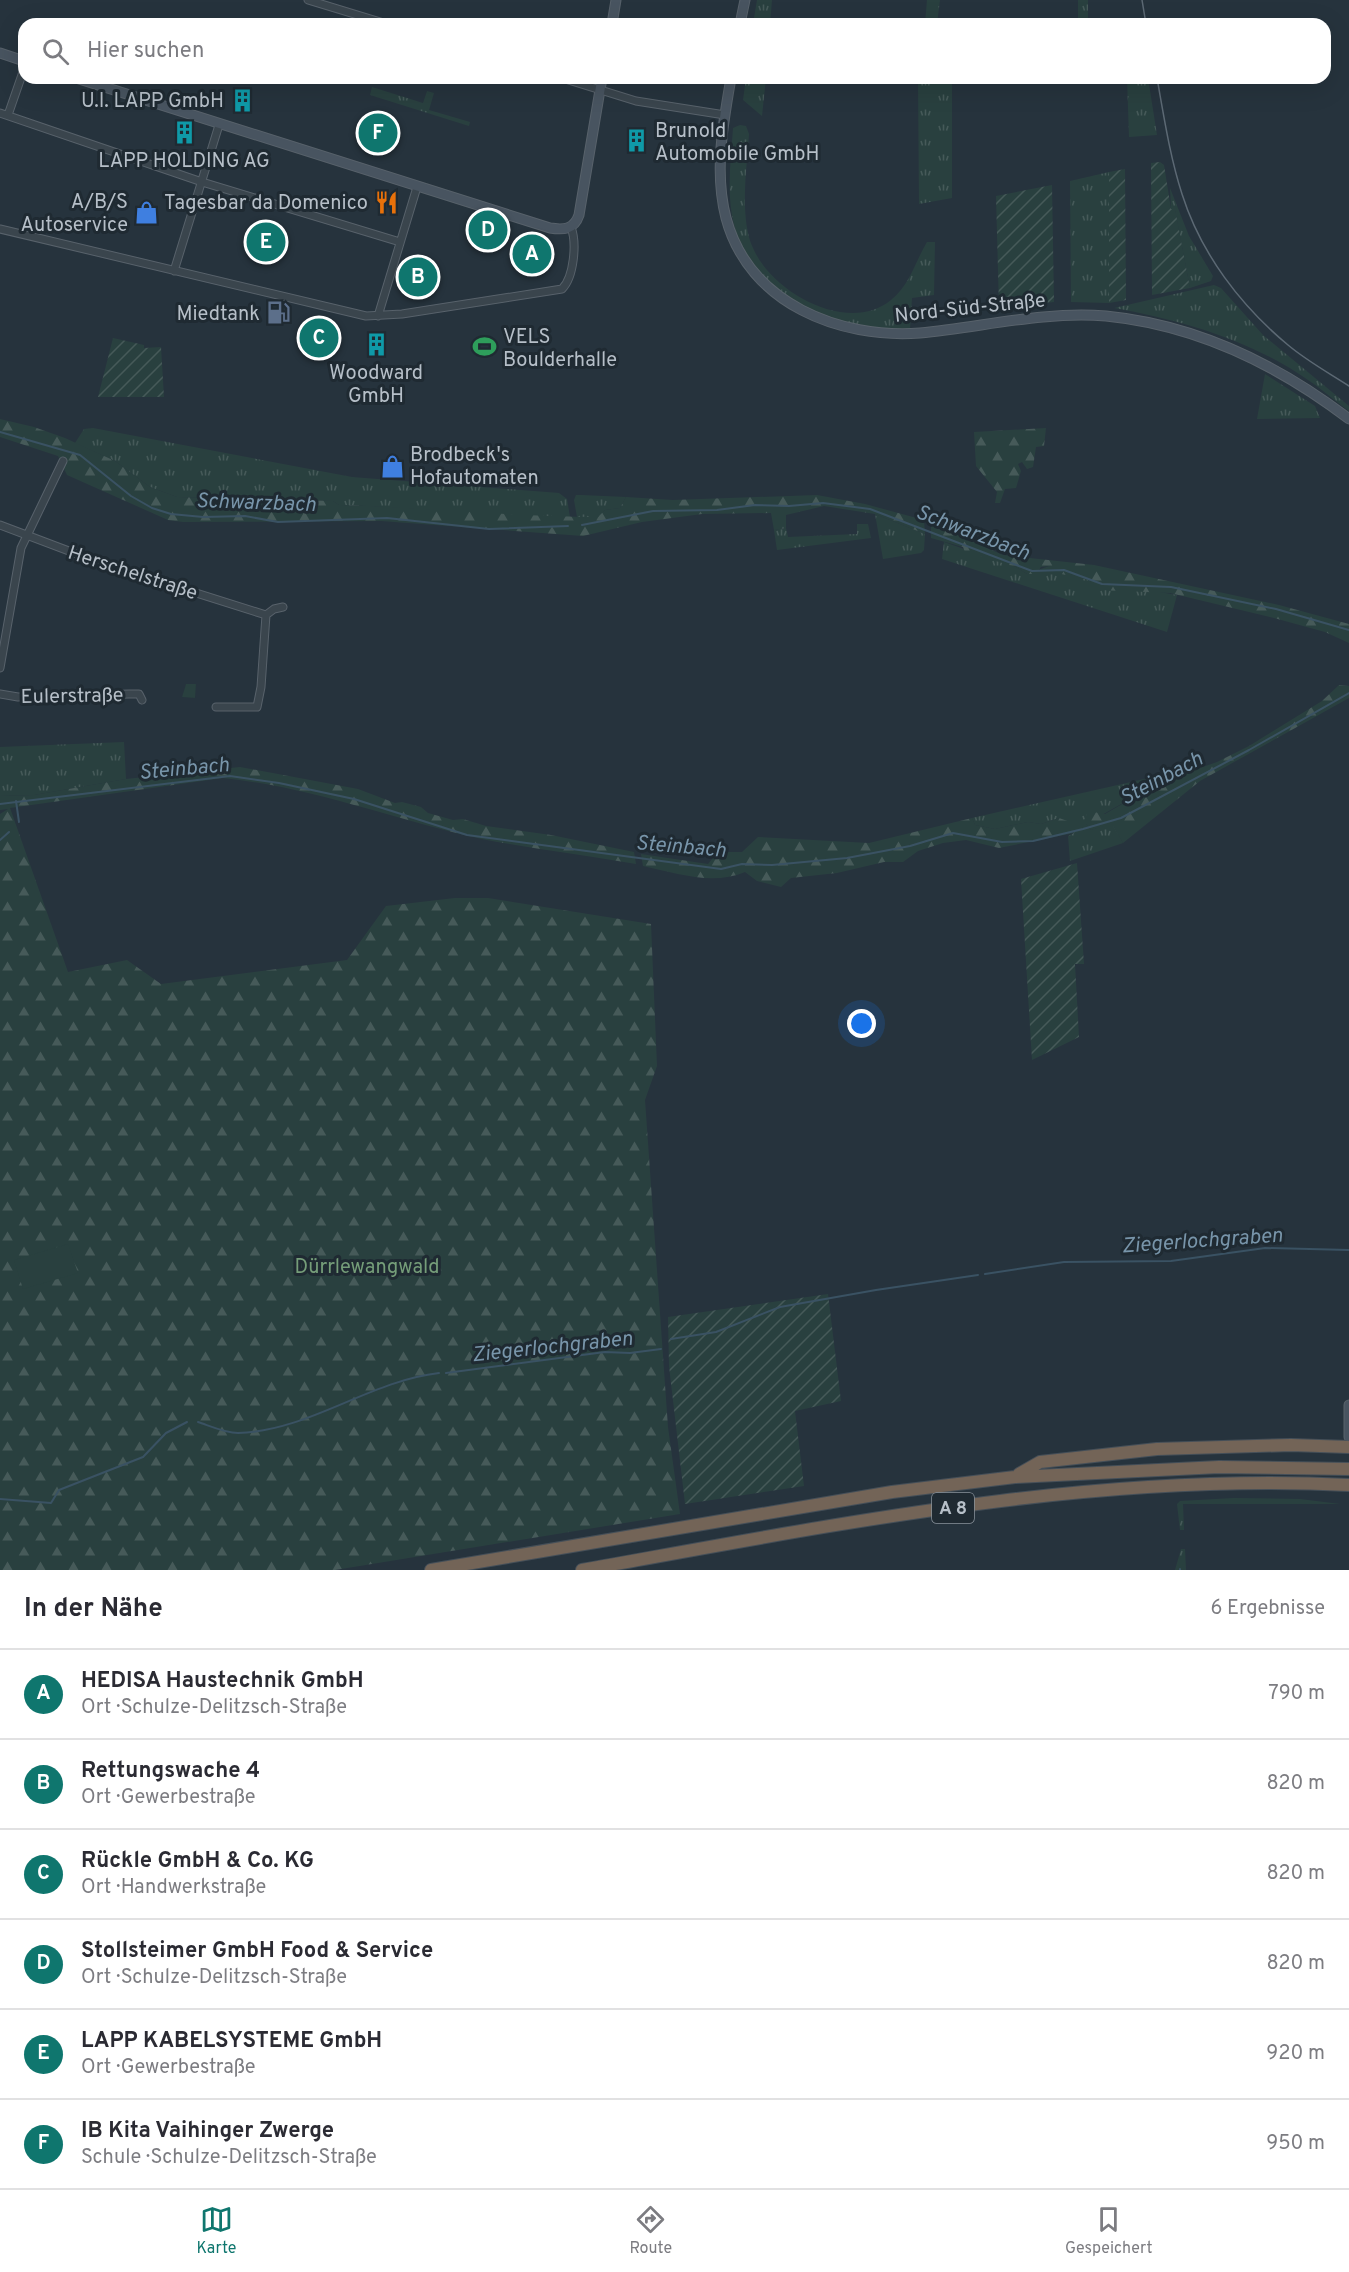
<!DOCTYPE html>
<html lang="de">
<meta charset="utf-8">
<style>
body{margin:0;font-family:Overpass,sans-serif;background:#f2f2f3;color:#2b2b33}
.you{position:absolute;left:862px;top:1024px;width:21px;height:21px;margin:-15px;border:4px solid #fff;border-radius:50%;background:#1a73e8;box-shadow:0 0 0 9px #1a73e833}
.badge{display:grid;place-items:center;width:39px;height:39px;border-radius:50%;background:#0f766e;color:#fff;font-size:20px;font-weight:700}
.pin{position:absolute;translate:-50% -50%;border:3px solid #fff;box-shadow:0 2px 6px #0006}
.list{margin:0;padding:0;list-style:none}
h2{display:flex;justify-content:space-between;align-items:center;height:78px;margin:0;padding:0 24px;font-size:26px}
h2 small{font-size:20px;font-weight:400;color:#7c7c81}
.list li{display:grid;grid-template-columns:39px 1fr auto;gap:18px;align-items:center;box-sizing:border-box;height:90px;padding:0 24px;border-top:2px solid #e1e1e2}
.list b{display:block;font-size:22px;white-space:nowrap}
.list p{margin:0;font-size:20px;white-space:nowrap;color:#7c7c81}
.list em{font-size:20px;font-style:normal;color:#7c7c81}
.icon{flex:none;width:33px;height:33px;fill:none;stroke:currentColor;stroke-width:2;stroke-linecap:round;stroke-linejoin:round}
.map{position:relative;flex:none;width:1349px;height:1570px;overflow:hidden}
.search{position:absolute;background:#fff;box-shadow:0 6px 24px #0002;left:18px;right:18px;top:18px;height:66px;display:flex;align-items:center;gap:15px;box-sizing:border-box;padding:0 21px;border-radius:18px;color:#7c7c81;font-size:22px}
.sheet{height:618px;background:#fff}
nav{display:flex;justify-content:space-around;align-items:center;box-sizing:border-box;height:84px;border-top:2px solid #e1e1e2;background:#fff;font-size:16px;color:#7c7c81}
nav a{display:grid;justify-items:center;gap:3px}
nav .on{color:#0f766e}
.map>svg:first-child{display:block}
</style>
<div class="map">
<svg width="1349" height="1570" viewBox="0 0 1349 1570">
<defs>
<pattern id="grass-tufts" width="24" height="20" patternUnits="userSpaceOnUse" patternTransform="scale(1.5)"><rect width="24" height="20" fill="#29403f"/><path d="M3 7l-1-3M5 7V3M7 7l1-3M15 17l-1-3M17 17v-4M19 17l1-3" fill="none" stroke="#465a59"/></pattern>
<pattern id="forest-firs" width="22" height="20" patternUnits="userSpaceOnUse" patternTransform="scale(1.5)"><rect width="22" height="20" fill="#29403f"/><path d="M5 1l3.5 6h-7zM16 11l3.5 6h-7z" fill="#465a59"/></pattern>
<pattern id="garden-furrows" width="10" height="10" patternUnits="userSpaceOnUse" patternTransform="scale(1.5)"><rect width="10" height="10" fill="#29403f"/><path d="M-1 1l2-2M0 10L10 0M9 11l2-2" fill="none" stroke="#465a59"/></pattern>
</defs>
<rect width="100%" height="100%" fill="#26333d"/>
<path fill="url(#grass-tufts)" d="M757 0H772L770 24H753Z
M927 0H940L937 24H925Z
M1078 0H1088V24H1078Z
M746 78H766L762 116 743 100Z
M918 78H952V198L919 204Z
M1127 78H1148L1157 135 1129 137Z
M372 87 423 103 427 91 434 93 429 110 470 122 469 126 370 95Z
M740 125 746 126 749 134C747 167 739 218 753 248 772 293 849 335 891 300 910 285 915 262 927 242H935L934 295 912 298 910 329C897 329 882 332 869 330 812 320 749 285 734 225 726 193 731 160 733 128Z
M1109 172V303L1071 302 1070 181Z
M1170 188 1189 236 1213 276 1211 281 1190 288 1175 210 1171 209Z
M1214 285 1221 288 1263 335 1349 406V411C1335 401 1322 389 1308 380 1251 340 1181 320 1114 308Z
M1265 374 1315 406 1320 418 1257 419Z
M93 428 352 477 559 493 567 499 570 517C493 517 417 507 339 505L333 501 177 497 150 487 115 461 75 443 84 429Z
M576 495H581L626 497 620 508 605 510 599 517H577L574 500Z
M875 514 925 534 924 550 921 553 883 559Z
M857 524H868L871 538 777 550 774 530 786 528 788 537 857 534Z
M944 542 1016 567 1027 574 1049 566 1089 580 1177 595 1167 632 942 559Z
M124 742 126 779 34 795 0 796V747Z
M1206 765 1160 782 1086 824 1091 830 1112 823 1123 843 1070 861 1068 836 1074 833 1059 818 1041 824 1028 822 995 829 975 825 972 818Z
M1234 1498 1300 1499 1340 1504H1183L1184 1530H1180L1177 1504 1180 1501Z
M1181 1549H1185L1186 1570H1175Z"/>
<path fill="url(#forest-firs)" d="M0 419 34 427 65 438 115 461 150 487 177 497 333 501 339 505C426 507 512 517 598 517L605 510 620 508 626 497 673 500 817 495 865 504 924 520 925 534 875 514 824 506 786 515V528L774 530 771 513 702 514 642 522 583 536 381 521 183 522 168 520 67 475 58 456 0 437Z
M1046 428 1044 446 1036 447 1033 467 1027 469 1022 462 1018 464 1021 471 1016 488 1005 489 1000 503H995L997 492 976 466 974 432Z
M931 523 1003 555 1094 565 1279 605 1349 624V643L1325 632 1274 618 1170 593 1099 590 1087 586 1088 580 1057 573 1049 566 1041 567 1036 574H1027L1016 567 965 552 963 547 931 538Z
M1339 685 1349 686V698L1200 781 1123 843 1112 824 1091 830 1086 824 1080 826 1079 821 1085 819 1088 811 1105 814 1160 782 1217 762 1249 746 1322 701Z
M240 767 358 789 395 803 402 802 421 807 428 813 453 820 463 819 486 826 551 835 634 852 636 864C585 855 533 849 482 839 395 820 312 787 223 778L10 808 68 972 127 960 161 984 347 960 386 906 455 898H488L651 924 657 1066 645 1100 668 1427 680 1514 335 1570H0V814L8 809 0 810V796L34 795 126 779Z
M972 818 975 825 995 829 1028 822 1041 824 1059 818 1073 823 1074 833 999 848 966 840 943 843 918 851 903 862H884L837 873 791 878 781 887 757 881 745 872C712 886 677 873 643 866L641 854 708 864 718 852H742L758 837 869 843Z"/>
<path fill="#29403f" d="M186 684H196L195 698 182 697Z
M68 1244 78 1273 23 1289 14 1260Z"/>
<path fill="url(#garden-furrows)" d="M1160 162 1164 165 1171 209H1175L1190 288 1152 295 1151 163Z
M1125 169 1126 300 1109 303V172Z
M1052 185 1054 302 999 308 996 196Z
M113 338 144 345V348L161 347 164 397H98Z
M1077 863 1084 964H1075L1079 1037 1032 1060 1021 879Z
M828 1294 841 1401 795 1411 804 1486 685 1504 669 1366 668 1317Z"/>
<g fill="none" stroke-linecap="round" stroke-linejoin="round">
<path stroke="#3a5263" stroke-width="2" d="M0 432 80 455 131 496 152 508 171 514 203 517 245 516 278 522 387 518 489 529 568 526
M582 525 653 511 717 510 755 505 789 506 823 503 870 509 1032 571 1064 570 1102 584 1171 587 1276 609 1349 630
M16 801 19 822
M0 804 230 776 279 783 354 799 467 835 721 869 742 864 772 865 847 858 910 846 953 833 1002 842 1033 841 1083 829 1121 818 1249 750 1349 693
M0 840 9 832
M985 1274 1064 1262 1171 1261 1265 1248 1349 1250
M671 1339 716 1332 780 1307 876 1290 978 1275
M446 1373 605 1352 630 1353 661 1349
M198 1422C210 1426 225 1433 238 1433 309 1431 369 1381 439 1373
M0 1499 51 1503 59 1490 143 1457 166 1433 187 1422
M1180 1569V1570"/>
<defs>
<path id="street" d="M308 0 387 24
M562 78 636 101 725 115
M0 113 202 182 400 242
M8 115 24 69
M0 229 366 316 402 314 562 289C574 277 577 243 571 227
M174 271 219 125
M378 316 417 187
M0 525 98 562 266 615
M266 615 274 609 283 607
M0 668 21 548 63 461
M0 694 18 697 129 694H139L142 700
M216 707H257L261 687 266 615"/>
<path id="secondary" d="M612 24 616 0
M740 24 745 0
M0 53 24 61
M76 78 550 228C563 230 574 230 579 215L602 78
M731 78C723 124 714 172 726 218 749 304 840 339 920 333 983 327 1043 311 1106 316 1197 325 1277 364 1349 419
M1349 1405V1437"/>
<path id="highway" d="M1019 1474 1040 1462 1157 1449 1291 1445 1349 1447
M431 1570 892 1492 1015 1477 1219 1467 1349 1469
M582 1570C834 1525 1091 1472 1349 1485"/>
</defs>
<use href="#street" stroke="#58626b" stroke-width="9"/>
<use href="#secondary" stroke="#58626b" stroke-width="11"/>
<use href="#highway" stroke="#454f58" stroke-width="14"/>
<use href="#street" stroke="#3a454d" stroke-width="7"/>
<use href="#secondary" stroke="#485460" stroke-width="9"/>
<use href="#highway" stroke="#736457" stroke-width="12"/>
<path stroke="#5c6974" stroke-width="1.5" d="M1142 0 1146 24
M1157 78C1164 117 1170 157 1182 194 1201 254 1241 306 1288 345 1307 361 1329 373 1349 386"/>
</g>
<defs>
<symbol id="building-bare" viewBox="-9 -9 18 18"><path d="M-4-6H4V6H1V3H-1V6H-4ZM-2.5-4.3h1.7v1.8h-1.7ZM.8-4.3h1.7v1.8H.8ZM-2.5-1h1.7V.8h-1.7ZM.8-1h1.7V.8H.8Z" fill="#0f9aa8" stroke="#1f2a32" stroke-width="2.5" paint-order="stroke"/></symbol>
<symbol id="restaurant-bare" viewBox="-9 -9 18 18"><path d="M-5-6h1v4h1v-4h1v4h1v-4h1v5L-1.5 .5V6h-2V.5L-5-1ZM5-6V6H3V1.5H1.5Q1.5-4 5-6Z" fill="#e8710a" stroke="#1f2a32" stroke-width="2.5" paint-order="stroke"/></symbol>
<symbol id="shop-bare" viewBox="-9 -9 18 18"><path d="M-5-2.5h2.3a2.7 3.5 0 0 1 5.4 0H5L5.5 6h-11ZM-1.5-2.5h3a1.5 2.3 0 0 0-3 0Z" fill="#3f7fe0" stroke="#1f2a32" stroke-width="2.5" paint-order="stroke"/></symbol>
<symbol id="fuel-bare" viewBox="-9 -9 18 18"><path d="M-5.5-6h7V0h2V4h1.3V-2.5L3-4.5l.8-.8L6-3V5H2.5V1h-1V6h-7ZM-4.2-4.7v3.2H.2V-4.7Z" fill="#5c6f8a" stroke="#1f2a32" stroke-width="2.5" paint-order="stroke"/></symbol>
<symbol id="stadium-bare" viewBox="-9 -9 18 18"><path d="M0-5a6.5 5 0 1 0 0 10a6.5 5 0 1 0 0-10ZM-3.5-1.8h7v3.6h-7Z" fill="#2e9e5b" stroke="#1f2a32" stroke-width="2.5" paint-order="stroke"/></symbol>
</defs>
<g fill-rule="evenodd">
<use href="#building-bare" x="226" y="84" width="33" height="33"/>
<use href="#building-bare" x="168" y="116" width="33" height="33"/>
<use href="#building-bare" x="620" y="124" width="33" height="33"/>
<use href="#restaurant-bare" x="370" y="186" width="33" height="33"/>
<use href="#shop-bare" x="130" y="196" width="33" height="33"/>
<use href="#fuel-bare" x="262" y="296" width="33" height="33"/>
<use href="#building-bare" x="360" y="328" width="33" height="33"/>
<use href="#stadium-bare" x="468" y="330" width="33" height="33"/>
<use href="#shop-bare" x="376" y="450" width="33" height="33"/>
</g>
<g text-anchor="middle" stroke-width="6" stroke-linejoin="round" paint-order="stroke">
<rect fill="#1f2a32" stroke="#89929b" stroke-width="1.5" x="932" y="1493" width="42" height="30" rx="4.5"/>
<g font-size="18" font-weight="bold" fill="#b6bfc8">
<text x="953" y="1514">A 8</text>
</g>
<g font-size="20" fill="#b6bfc8" stroke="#1f2a32" text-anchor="end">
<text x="224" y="107">U.I. LAPP GmbH</text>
<text x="655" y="137" text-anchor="start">Brunold<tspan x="655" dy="23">Automobile GmbH</tspan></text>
<text x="184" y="167" text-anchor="middle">LAPP HOLDING AG</text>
<text x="128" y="208">A/B/S<tspan x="128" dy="23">Autoservice</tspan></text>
<text x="368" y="209">Tagesbar da Domenico</text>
<text x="260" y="320">Miedtank</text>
<text x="503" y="343" text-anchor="start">VELS<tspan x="503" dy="23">Boulderhalle</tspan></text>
<text x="376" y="379" text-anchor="middle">Woodward<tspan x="376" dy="23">GmbH</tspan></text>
<text x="410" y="461" text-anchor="start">Brodbeck's<tspan x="410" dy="23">Hofautomaten</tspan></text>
</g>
<g font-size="20" fill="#b6bfc8" stroke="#1f2a32">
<text transform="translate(970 307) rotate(-6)" y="7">Nord-Süd-Straße</text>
<text transform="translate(133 572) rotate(18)" y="7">Herschelstraße</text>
<text transform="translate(72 695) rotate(-1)" y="7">Eulerstraße</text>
</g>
<g font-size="20" fill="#759d79" stroke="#1f2a32">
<text x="367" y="1273">Dürrlewangwald</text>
</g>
<g font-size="21" font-style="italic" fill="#7895aa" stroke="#1f2a32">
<text transform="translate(256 502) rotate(2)" y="7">Schwarzbach</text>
<text transform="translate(973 532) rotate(21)" y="7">Schwarzbach</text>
<text transform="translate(184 768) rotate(-5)" y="7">Steinbach</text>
<text transform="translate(1161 778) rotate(-28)" y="7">Steinbach</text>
<text transform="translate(681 846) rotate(5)" y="7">Steinbach</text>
<text transform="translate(1202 1240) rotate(-4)" y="7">Ziegerlochgraben</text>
<text transform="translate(552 1346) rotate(-6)" y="7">Ziegerlochgraben</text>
</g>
</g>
</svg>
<div class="you"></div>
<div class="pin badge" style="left:532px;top:254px">A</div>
<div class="pin badge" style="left:418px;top:277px">B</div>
<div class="pin badge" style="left:319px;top:338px">C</div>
<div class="pin badge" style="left:488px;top:230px">D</div>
<div class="pin badge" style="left:266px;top:242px">E</div>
<div class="pin badge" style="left:378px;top:133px">F</div>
<div class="search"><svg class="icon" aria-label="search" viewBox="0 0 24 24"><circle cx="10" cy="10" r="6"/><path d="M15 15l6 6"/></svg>Hier suchen</div>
</div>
<section class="sheet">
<h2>In der Nähe<small>6 Ergebnisse</small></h2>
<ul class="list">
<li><span class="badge">A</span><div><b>HEDISA Haustechnik GmbH</b><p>Ort · Schulze-Delitzsch-Straße</p></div><em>790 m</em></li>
<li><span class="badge">B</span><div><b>Rettungswache 4</b><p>Ort · Gewerbestraße</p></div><em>820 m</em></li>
<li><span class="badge">C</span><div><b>Rückle GmbH &amp; Co. KG</b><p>Ort · Handwerkstraße</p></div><em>820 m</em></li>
<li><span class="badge">D</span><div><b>Stollsteimer GmbH Food &amp; Service</b><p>Ort · Schulze-Delitzsch-Straße</p></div><em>820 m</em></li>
<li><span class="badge">E</span><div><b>LAPP KABELSYSTEME GmbH</b><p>Ort · Gewerbestraße</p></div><em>920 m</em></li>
<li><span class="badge">F</span><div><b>IB Kita Vaihinger Zwerge</b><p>Schule · Schulze-Delitzsch-Straße</p></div><em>950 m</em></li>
</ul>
</section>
<nav>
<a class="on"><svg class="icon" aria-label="map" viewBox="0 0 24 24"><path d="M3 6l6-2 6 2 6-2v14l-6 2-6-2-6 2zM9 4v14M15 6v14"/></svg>Karte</a>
<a><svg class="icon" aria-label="directions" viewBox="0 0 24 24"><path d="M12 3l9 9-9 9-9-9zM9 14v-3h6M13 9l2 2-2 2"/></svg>Route</a>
<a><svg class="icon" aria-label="saved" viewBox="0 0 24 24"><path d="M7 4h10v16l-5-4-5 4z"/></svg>Gespeichert</a>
</nav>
